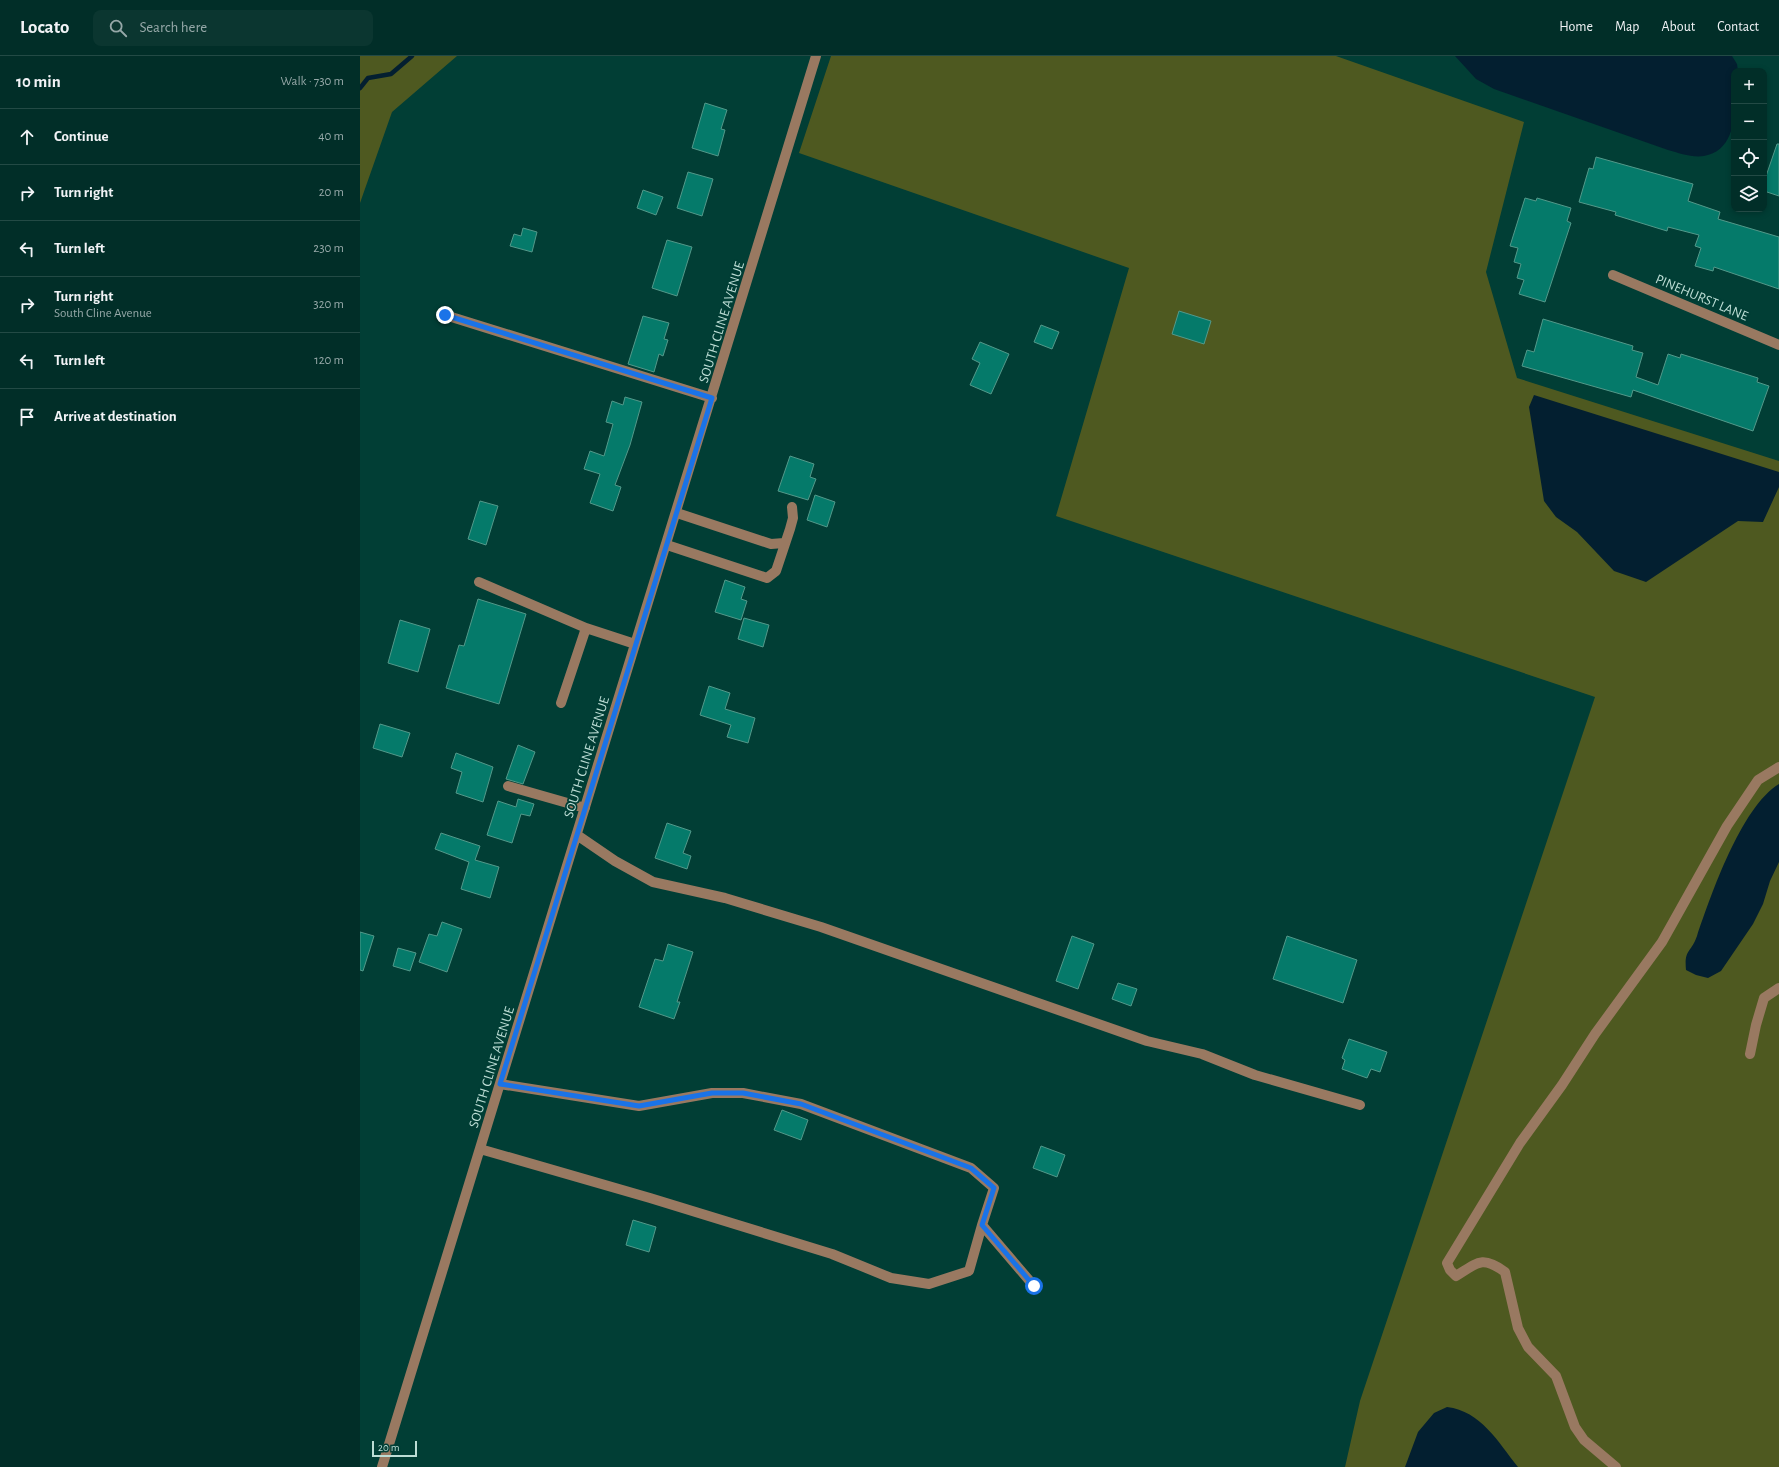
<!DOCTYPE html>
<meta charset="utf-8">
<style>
body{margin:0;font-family:"Alegreya Sans",sans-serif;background:#0b3630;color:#f1f3f6}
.controls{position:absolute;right:12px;top:12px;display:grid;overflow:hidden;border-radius:8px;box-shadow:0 2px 6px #0003}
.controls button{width:36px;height:36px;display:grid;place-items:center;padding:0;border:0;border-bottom:1px solid #234a45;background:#012e28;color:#f1f3f6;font:20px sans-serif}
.scale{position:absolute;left:12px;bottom:10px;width:45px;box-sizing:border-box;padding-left:4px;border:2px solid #bcddd5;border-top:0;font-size:11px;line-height:14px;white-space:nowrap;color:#bcddd5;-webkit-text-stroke:3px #013e35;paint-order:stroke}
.stop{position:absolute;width:12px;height:12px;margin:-9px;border:3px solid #1a73e8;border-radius:50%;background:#fff}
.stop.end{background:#1a73e8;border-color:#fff;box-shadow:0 1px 4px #0008}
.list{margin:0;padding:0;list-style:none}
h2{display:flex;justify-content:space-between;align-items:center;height:52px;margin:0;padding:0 16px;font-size:17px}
h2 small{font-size:13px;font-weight:400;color:#96a8a8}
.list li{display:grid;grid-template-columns:26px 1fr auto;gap:12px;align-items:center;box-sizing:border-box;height:56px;padding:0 16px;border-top:1px solid #234a45}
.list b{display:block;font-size:15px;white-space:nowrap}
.list p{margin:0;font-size:13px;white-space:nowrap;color:#96a8a8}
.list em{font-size:13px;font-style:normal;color:#96a8a8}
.icon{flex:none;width:22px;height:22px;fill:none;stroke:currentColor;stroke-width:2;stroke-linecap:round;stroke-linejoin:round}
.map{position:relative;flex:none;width:1419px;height:1411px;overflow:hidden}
header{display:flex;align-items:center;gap:24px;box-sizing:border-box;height:56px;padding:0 20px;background:#012e28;border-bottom:1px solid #234a45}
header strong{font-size:19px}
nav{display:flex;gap:22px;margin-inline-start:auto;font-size:14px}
.search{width:280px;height:36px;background:#0b3630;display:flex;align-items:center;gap:10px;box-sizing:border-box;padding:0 14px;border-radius:8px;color:#96a8a8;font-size:15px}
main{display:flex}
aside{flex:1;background:#012e28}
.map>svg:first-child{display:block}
</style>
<header>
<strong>Locato</strong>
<div class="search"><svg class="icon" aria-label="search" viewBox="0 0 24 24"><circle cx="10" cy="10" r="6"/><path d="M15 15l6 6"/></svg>Search here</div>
<nav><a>Home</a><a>Map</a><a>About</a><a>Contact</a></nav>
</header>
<main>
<aside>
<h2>10 min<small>Walk · 730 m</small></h2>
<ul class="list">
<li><svg class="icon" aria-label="ahead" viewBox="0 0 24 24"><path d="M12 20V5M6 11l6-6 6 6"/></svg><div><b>Continue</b></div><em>40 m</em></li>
<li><svg class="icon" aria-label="right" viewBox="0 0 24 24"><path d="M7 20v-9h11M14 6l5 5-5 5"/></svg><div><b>Turn right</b></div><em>20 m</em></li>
<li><svg class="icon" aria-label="left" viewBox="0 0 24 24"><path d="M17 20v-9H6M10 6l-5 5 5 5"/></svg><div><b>Turn left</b></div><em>230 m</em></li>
<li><svg class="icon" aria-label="right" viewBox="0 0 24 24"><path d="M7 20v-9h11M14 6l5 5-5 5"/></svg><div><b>Turn right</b><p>South Cline Avenue</p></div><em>320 m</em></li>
<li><svg class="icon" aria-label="left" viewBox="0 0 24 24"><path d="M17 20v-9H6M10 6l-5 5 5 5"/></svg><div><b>Turn left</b></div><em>120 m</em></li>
<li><svg class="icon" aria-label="arrive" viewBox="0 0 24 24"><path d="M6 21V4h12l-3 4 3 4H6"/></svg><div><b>Arrive at destination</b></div></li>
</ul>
</aside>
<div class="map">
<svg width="1419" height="1411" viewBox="0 0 1419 1411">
<rect width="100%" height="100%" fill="#013e35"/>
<path fill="#4e5920" d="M0 0H97L32 56 0 147Z
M471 0H976L1164 66 1126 216 1157 322 1419 405V1411H985L1000 1345 1235 641 696 460 769 212 439 97Z"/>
<path fill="#031f30" d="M1095 0H1372L1377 8 1378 15H1374C1374 43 1382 93 1344 100 1332 102 1319 97 1308 94L1134 33 1116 23Z
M1174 339 1419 416V431L1403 466 1378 465 1286 526 1254 515 1217 476 1196 461 1184 445 1169 351Z
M1419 728V806L1410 825 1403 848 1393 868 1361 915 1348 922 1336 919 1326 914C1324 893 1331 897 1337 880 1351 839 1381 751 1419 728Z
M1087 1351C1121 1355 1138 1386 1158 1411H1045L1058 1376 1074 1357Z"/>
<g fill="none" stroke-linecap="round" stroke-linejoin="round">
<path stroke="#031f30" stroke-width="4.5" d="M0 32 8 22 31 18 52 0"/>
</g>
<path fill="#057a6a" stroke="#53998a" d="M345 47 367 54 361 73 365 74 358 100 332 92Z
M1417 88H1419V140L1404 135V126Z
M1236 101 1333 128 1328 145 1360 156 1358 163 1419 181V233L1354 211 1353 215 1335 210 1341 192 1335 190 1339 179 1308 171 1307 175 1255 159 1256 156 1219 146 1229 112 1233 113Z
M328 116 353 123 342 160 317 152Z
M283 134 303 141 296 159 277 152Z
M1165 142 1176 145 1177 142 1211 152 1207 165 1211 167 1185 246 1159 238 1164 224 1157 222 1161 208 1154 206 1158 192 1150 190Z
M163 172 177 176 172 196 150 190 154 178 161 180Z
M307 184 332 191 317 240 292 232Z
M819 255 851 265 844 288 812 278Z
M283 260 309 267 304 283 308 284 303 300 299 298 294 316 268 308Z
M1183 263 1273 290 1272 294 1283 297 1276 321 1298 329 1308 298 1320 302 1321 298 1398 322 1397 326 1409 330 1393 375 1273 334 1271 341 1162 310 1167 294 1174 296Z
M681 269 699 276 692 293 674 286Z
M620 286 649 298 631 338 610 329 620 307 612 303Z
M265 341 282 346 270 389 255 429 261 431 253 455 230 447 240 418 224 413 230 395 244 400 253 368 246 366 252 345 263 349Z
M430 400 454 408 450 421 456 423 448 444 418 435Z
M455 439 475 446 467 471 447 464Z
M120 445 138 450 126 489 108 483Z
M365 524 385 531 381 543 387 545 381 564 355 556Z
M118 543 166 558 139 648 86 632 99 589 104 590Z
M384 562 409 569 403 591 378 583Z
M40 564 70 573 58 616 28 607Z
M349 630 370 637 365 653 395 662 388 687 367 681 371 669 340 659Z
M20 668 50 677 42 701 13 692Z
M158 689 175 696 163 728 146 723Z
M96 697 133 711 123 746 96 737 102 716 91 712Z
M158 743 174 748 170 760 161 758 152 787 127 779 138 745 156 751Z
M307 767 331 775 323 797 331 800 327 813 295 802Z
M81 777 120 790 115 804 139 811 130 842 101 833 109 806 75 793Z
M82 866 102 873 87 916 59 906 69 878 77 880Z
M0 876 14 880 3 915 0 914Z
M712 880 734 888 718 933 696 925Z
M927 880 997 904 983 947 913 923Z
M308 888 333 896 317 946H320L314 963 279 951 295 903 303 905Z
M38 892 56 897 50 915 33 910Z
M758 927 777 933 771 950 752 943Z
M989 983 1027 996 1020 1016 1011 1013 1007 1022 982 1013 985 1004 982 1002Z
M422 1054 448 1064 441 1084 414 1074Z
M681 1090 705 1099 697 1121 673 1112Z
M273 1164 296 1171 289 1196 266 1189Z"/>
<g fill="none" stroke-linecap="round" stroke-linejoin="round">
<path stroke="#997961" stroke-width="10" d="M1253 219 1419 289
M85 259 352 342
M317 457 411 488 424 487
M307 489 407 522 416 515 430 473 433 462 432 451
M119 526 226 572
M201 647 226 572 275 588
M148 730 225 752
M217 779 255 805 293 826 365 842 461 871 787 985 842 998 895 1019 1000 1049
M1390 998 1396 969 1404 942 1419 932
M140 1028 279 1050 352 1037H383L441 1048 611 1112 634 1132 622 1169 674 1230
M120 1093 290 1142 472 1198 531 1222 569 1228 609 1215 622 1169
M22 1411C167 941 313 471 456 0
M1256 1411 1224 1384 1215 1371 1196 1320 1168 1291 1158 1272 1145 1216C1122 1199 1117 1207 1096 1220L1090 1214 1087 1207 1160 1087 1202 1029 1235 978 1302 886 1367 770 1398 724 1419 711"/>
</g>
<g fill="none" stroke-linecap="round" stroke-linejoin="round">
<path stroke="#1a73e8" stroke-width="5" d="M85 259 352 342 140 1028 279 1050 352 1037H383L441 1048 611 1112 634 1132 622 1169 674 1230"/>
</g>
<g text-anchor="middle" stroke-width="3.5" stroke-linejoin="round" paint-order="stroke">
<g font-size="14" fill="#bcddd5" stroke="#013e35">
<text transform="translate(1342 241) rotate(23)" y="5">PINEHURST LANE</text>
<text transform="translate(361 266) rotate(-73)" y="5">SOUTH CLINE AVENUE</text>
<text transform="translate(226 701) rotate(-73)" y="5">SOUTH CLINE AVENUE</text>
<text transform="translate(131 1011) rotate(-73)" y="5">SOUTH CLINE AVENUE</text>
</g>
</g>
</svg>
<div class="controls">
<button>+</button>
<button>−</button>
<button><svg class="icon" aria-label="locate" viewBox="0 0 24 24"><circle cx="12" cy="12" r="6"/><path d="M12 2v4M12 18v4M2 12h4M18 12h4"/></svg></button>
<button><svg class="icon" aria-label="layers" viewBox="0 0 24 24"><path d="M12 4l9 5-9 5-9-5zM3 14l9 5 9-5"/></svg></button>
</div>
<div class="scale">20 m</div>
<div class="stop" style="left:674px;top:1230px"></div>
<div class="stop end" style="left:85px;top:259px"></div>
</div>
</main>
